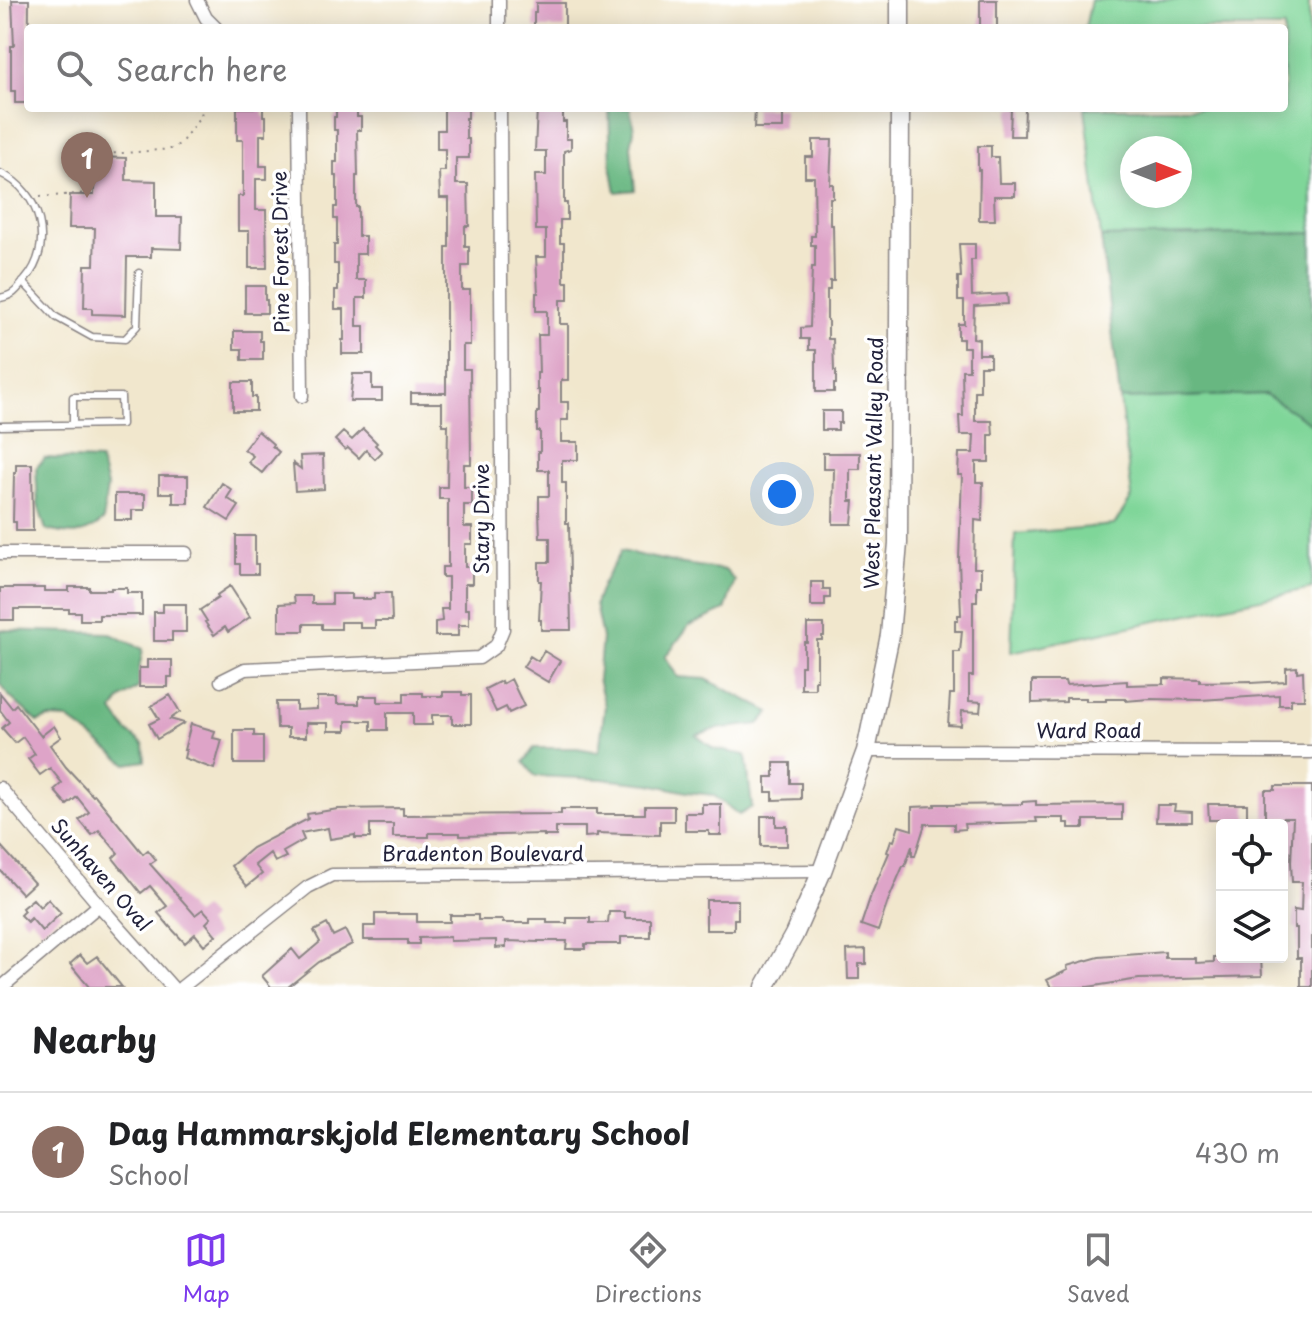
<!DOCTYPE html>
<style>
body{margin:0;font-family:"Playpen Sans",sans-serif;background:#f2f2f2;color:#202124}
.controls{position:absolute;right:24px;bottom:24px;display:grid;overflow:hidden;border-radius:8px;box-shadow:0 4px 20px #0003}
.controls button{width:72px;height:72px;display:grid;place-items:center;padding:0;border:0;border-bottom:2px solid #e0e0e0;background:#fff;color:#202124;font:40px sans-serif}
.compass{position:absolute;left:1120px;top:136px;width:72px;height:72px;border-radius:50%;background:#fff;box-shadow:0 4px 20px #0003;rotate:90deg}
.you{position:absolute;left:782px;top:494px;width:28px;height:28px;margin:-20px;border:6px solid #fff;border-radius:50%;background:#1a73e8;box-shadow:0 0 0 12px #1a73e833}
.badge{display:grid;place-items:center;width:52px;height:52px;border-radius:50%;background:#7c3aed;color:#fff;font-size:26px;font-weight:700}
.pin{position:absolute;translate:-50% -66px;filter:drop-shadow(0 2px 4px #0008)}
.pin::after{content:'';position:absolute;top:42px;width:28px;height:24px;background:inherit;clip-path:polygon(0 0,100% 0,50% 100%)}
.list{margin:0;padding:0;list-style:none}
h2{display:flex;justify-content:space-between;align-items:center;height:104px;margin:0;padding:0 32px;font-size:34px}
h2 small{font-size:26px;font-weight:400;color:#757577}
.list li{display:grid;grid-template-columns:52px 1fr auto;gap:24px;align-items:center;box-sizing:border-box;height:120px;padding:0 32px;border-top:2px solid #e0e0e0}
.list b{display:block;font-size:30px;white-space:nowrap}
.list p{margin:0;font-size:26px;white-space:nowrap;color:#757577}
.list em{font-size:26px;font-style:normal;color:#757577}
.icon{flex:none;width:44px;height:44px;fill:none;stroke:currentColor;stroke-width:2;stroke-linecap:round;stroke-linejoin:round}
.map{position:relative;flex:none;width:1312px;height:987px;overflow:hidden}
.search{position:absolute;background:#fff;box-shadow:0 4px 20px #0003;left:24px;right:24px;top:24px;height:88px;display:flex;align-items:center;gap:20px;box-sizing:border-box;padding:0 28px;border-radius:8px;color:#757577;font-size:30px}
.sheet{height:224px;background:#fff}
nav{display:flex;justify-content:space-around;align-items:center;box-sizing:border-box;height:112px;border-top:2px solid #e0e0e0;background:#fff;font-size:22px;color:#757577}
nav a{display:grid;justify-items:center;gap:4px}
nav .on{color:#7c3aed}
.map>svg:first-child{display:block}
</style>
<div class="map">
<svg width="1312" height="987" viewBox="0 0 1312 987">
<rect width="100%" height="100%" fill="#fff"/>
<filter id="ink" filterUnits="userSpaceOnUse"><feTurbulence type="fractalNoise" baseFrequency=".0125" numOctaves="2"/><feDisplacementMap in="SourceGraphic" scale="16" xChannelSelector="R" yChannelSelector="G"/><feConvolveMatrix kernelMatrix="1 2 1 2 8 2 1 2 1" color-interpolation-filters="sRGB"/></filter>
<filter id="wash" filterUnits="userSpaceOnUse"><feTurbulence type="fractalNoise" baseFrequency=".006" numOctaves="4" result="noise"/><feDisplacementMap in="SourceGraphic" scale="32" xChannelSelector="R" yChannelSelector="G"/><feGaussianBlur stdDeviation="1.8" result="paint"/><feColorMatrix in="noise" values="0 0 0 0 0 0 0 0 0 0 0 0 0 0 0 0 0 1.4 0 .05"/><feComposite in="paint" operator="in"/></filter>
<g filter="url(#wash)">
<rect width="100%" height="100%" fill="#f1e7cd"/>
<path fill="#7fd699" stroke="#507c6a" stroke-width="2" fill-rule="evenodd" d="M1091 0H1309C1308 78 1312 155 1312 233L1101 237 1085 108H1284V28H1085ZM1132 148H1180V196H1132Z
M1265 394 1312 424V588L1011 652 1015 534 1114 525 1132 497 1120 399Z"/>
<path fill="#67b781" stroke="#446c5e" stroke-width="2" d="M609 108H630L634 130 631 146 635 190 616 192 611 165Z
M1312 233V424L1265 394 1120 399 1101 237Z
M45 458 100 460 107 486 103 521C82 538 70 535 46 530L38 505 36 468Z
M621 551 677 563 725 570 735 581 725 610 689 626 665 657 678 677 706 679 770 712 759 724 716 729 696 735 714 749 746 755 752 807 739 815 713 795 687 792 650 784 602 779 535 776 524 762 534 748H577L599 752 605 706 598 679 602 638 595 604 602 585Z
M0 630 109 633 143 649 139 669V687L120 700 113 711 127 731 144 745 145 761 127 764 68 719 48 718 38 722 9 696 0 683Z"/>
<g id="blocks">
<path fill="#dea4c8" d="M12 0H29L28 103H15V91H11V46H14Z
M980 0H997V28H980Z
M536 3H565V28H534V13H536Z
M237 108H263V116H266V135H260V166H267V179H256V210H266L267 268H249V231H238V196H243V140H237Z
M336 108H357V117H361V130H357L358 176H356V207H358V236H365V254H356V280H366V298H357V326H364V354H342V340H344V309H335V290H338V264H334V245H337V219H334V207H337V176H334V162H337V130H334V117H336Z
M444 108H468V118H466V139H469V158H456V184H468L469 226H465V247H469V266H462V290H470V345H463V369H470L471 464H464V487H472V505H464V527H472V544H465V567H472V584H465V609H469V625H458V636H435V622L442 621 441 609H448V577H442V567H448V499H439V487H447L448 425H442V403H411V393H446V247H449V198H440L439 171H445V149H437V130H444Z
M537 108H563V122H566V139H571V149L564 151V203H567V220H560V243H564V282H568V300H560V324H568V380H561V402H568V420H561V442H578V460H562V483H566V523H569L571 630H541V620H539L541 581H539V562H550V538H540L539 510V496H549V470H538V452H540V431H537V412H539V390H537V373H539L538 335H547V311H536V293H538L536 257H546V230H536L535 175H546V151H535Z
M755 108H783V128H754Z
M1011 108H1025L1024 136H1010Z
M813 140H832L830 184H833V198H830V225H833L834 281H830V290H827V320H828V339H833L834 371H836V384H834V392H816V350H809V339H801V328L810 327 812 267H815V245H811V236H815L814 177H805V157H813Z
M978 146H991V157H998L999 183H1015V196H994L995 220H979L980 170H978Z
M95 157 126 158V180L156 181V217H182L181 249 151 248V257H127L126 315 92 314V308H84L85 265H94L95 228H69L70 195H94Z
M959 244H975V260H971L972 296 1007 294 1008 304 974 306 973 338 979 339V354H990V366H980V391H975V421H992L993 435H989V462H976V482H983L982 521 975 520 974 568H981V586H977V601H973V676H969V701L981 702 980 712 962 711 961 726 948 725 950 694H954V652H960L962 631H955V620H958V615H961L959 560 962 475H958L959 453H973L974 435H960L959 416H963L962 370H969V347H963V339H958V324H964V301H958V277H961Z
M245 286H265V300H267V313H245Z
M234 331H260V341H263V360H242V349H234Z
M353 374H372V389H382V401H350Z
M233 382H252V397H256V411H233Z
M822 411H841V423H838V430H822Z
M363 429 377 443 375 445 382 452 375 459 366 450 359 458 348 448 345 450 335 440 343 432 352 440Z
M258 431 273 444 272 446 279 452 262 473 248 462 253 456 244 449Z
M823 453H860V469H850V501H854L852 524H833L834 469H823Z
M323 455 324 489 295 491 293 463 301 469 300 456Z
M16 464H32L33 531H16V522H13L14 473H16Z
M159 476H188V503H173V493H159Z
M222 483 232 490 227 498 239 506 229 521 207 507Z
M115 494H145V510H132V520H115Z
M236 536H255V564H258V574H240V564H236Z
M811 582H823V589H830V598H825V606H811Z
M230 586 250 617 228 632 225 627 214 635 205 622 207 621 200 610 218 598 217 595Z
M69 587H89V590H111V588H127V593H142V615H99V620H80V612H69V609H14V620H0V588H44V591H69Z
M374 593H391L392 621H375V628H360V622H341V629H322V624H304V631H279V604L295 603 294 596H312V604H332V594H351V599H374Z
M163 604H186V632H172V641H154V612H163Z
M807 624H824V636H822V640H817V680H815V689H801V666H804V642H807Z
M544 651 560 661 548 682 523 667 530 656 538 661Z
M147 660H172V677H168V687H139V668H147Z
M1297 667V672L1303 671 1304 699H1291V705H1279V695L1200 700 1149 699 1126 701V699H1106V701H1086V698H1066V702L1032 703V681H1065L1066 685 1127 681V685L1164 684V678L1200 679V682L1251 681V683L1286 681V668Z
M511 679 524 706 509 713 506 707 496 712 485 689 501 681 502 684Z
M443 692H462V695H471V724H452V715H432V725H413V713H387V730H371V721H346V731H328V723H306V737H288V728H277L276 702H296V710L317 709V697H337V704H359V696H378V702H404V693H423V696H443Z
M0 693 12 708 16 704 41 736 54 726 61 737 50 745 66 767 93 796 95 795 143 854 148 850 156 860 150 864 195 915 203 909 211 918 206 923 216 935 204 945 195 934 185 943 170 927 158 913 167 906 150 886 141 893 113 858 118 853 99 830 92 835 79 820 89 812 77 797 67 805 54 790 62 783 50 768 40 775 28 759 35 754 23 737 15 743 2 728 9 722 0 710Z
M170 695 180 712 170 719 184 723 157 739 149 724 159 719 151 706Z
M191 724 215 731 213 738 222 740 214 769 184 758 186 750H184Z
M234 730H254V736H263V764H234Z
M774 763H790V783H801V799L773 800V792H766V777H774Z
M1275 786H1312V987H1301V958H1297V928H1294V910L1301 911 1302 882H1292L1291 862 1293 818H1265V790H1275Z
M1036 801V805L1122 804V820H1084V828H1069V823H1064V818H1036L1037 822 964 824 965 829 954 830V824H925L915 856H912V846L905 866H903L888 901 878 931 861 925 871 895 889 853 887 852 891 840 894 841 899 826 912 830V807L935 806V804H948V805L1022 804V802Z
M702 804H721V835H709V831H685V813H702Z
M1208 804H1247V820H1209Z
M1157 805H1175L1174 811 1192 812V822H1156Z
M645 806H674V821H660V835L597 833V836L585 837V827H556V836H544V834L460 836V833H429V837H393V824H370V838H355V835L330 839 328 828 301 833 304 840 283 852 286 857 275 862 270 853 255 865 262 874 247 886 231 866 252 848 308 819 307 814 338 809 403 808V815L561 814V809H597V814H645Z
M761 816H776V826H787V846H761Z
M0 845 34 883 22 894 0 870Z
M33 899 40 907 48 899 61 913 42 931 31 918 27 922 20 915 24 911 22 908Z
M706 900H738V919H734V930H706Z
M609 912H625V918H650V937H621V944H585V949H566L567 941H538V942L506 941V947L496 948V940L450 941V937L419 938V944H408V940H364V926H375V914H417V922H450V915H478V920H503V923H529V919H547V923H567V918H590V923H608Z
M327 924 333 936 345 930 352 944 319 962 288 987H271L262 976 292 949 300 959 320 942 314 931Z
M866 949V964H859V979H848L847 950Z
M1165 952V958H1196V963L1214 962V957H1261L1262 976 1139 979 1088 987H1051L1047 980 1068 970 1067 966 1099 957Z
M80 955 87 963 97 956 122 987H89L70 964Z"/>
</g>
</g>
<g filter="url(#ink)">
<use href="#blocks" fill-opacity="0" stroke="#8a8484" stroke-width="2"/>
<g fill="none" stroke-linecap="round" stroke-linejoin="round">
<defs>
<path id="lane" d="M0 173C41 191 55 246 25 280 16 291 14 295 0 298
M23 282 56 317 92 337 125 339 137 326 139 273
M0 426 122 424 121 397H73V425"/>
<path id="street" d="M197 0 206 18 216 28
M499 0V28
M299 108 302 396
M0 553H186
M221 681 245 669 479 658 496 646 503 629 500 108
M866 751 1312 752
M0 788 99 905 172 987
M2 987 99 905
M182 987 308 887 332 875 822 871"/>
<path id="secondary" d="M900 28V0
M765 987 794 935 822 871 866 751 890 635 898 543 900 108"/>
</defs>
<use href="#lane" stroke="#8a8484" stroke-width="9"/>
<use href="#street" stroke="#8a8484" stroke-width="15"/>
<use href="#secondary" stroke="#8a8484" stroke-width="21"/>
<path stroke="#8a8484" stroke-width="2" stroke-dasharray="2 6" stroke-linecap="butt" d="M40 197 88 193 89 154 125 153 171 149 181 143 201 115 203 108"/>
<use href="#lane" stroke="#fff" stroke-width="6"/>
<use href="#street" stroke="#fff" stroke-width="12"/>
<use href="#secondary" stroke="#fff" stroke-width="18"/>
</g>
</g>
<g text-anchor="middle" stroke-width="7" stroke-linejoin="round" paint-order="stroke">
<g font-size="20" fill="#22223b" stroke="#fff">
<text transform="translate(281 252) rotate(-91)" y="7">Pine Forest Drive</text>
<text transform="translate(874 463) rotate(-89)" y="7">West Pleasant Valley Road</text>
<text transform="translate(482 519) rotate(-90)" y="7">Stary Drive</text>
<text x="1089" y="738">Ward Road</text>
<text x="483" y="861">Bradenton Boulevard</text>
<text transform="translate(101 875) rotate(49)" y="7">Sunhaven Oval</text>
</g>
</g>
</svg>
<div class="controls">
<button><svg class="icon" aria-label="locate" viewBox="0 0 24 24"><circle cx="12" cy="12" r="6"/><path d="M12 2v4M12 18v4M2 12h4M18 12h4"/></svg></button>
<button><svg class="icon" aria-label="layers" viewBox="0 0 24 24"><path d="M12 4l9 5-9 5-9-5zM3 14l9 5 9-5"/></svg></button>
</div>
<svg class="compass" viewBox="-18 -18 36 36"><path d="M0-13l5 13h-10z" fill="#e53935"/><path d="M0 13l5-13h-10z" fill="#757577"/></svg>
<div class="you"></div>
<div class="pin badge" style="left:87px;top:198px;background:#8d6e63">1</div>
<div class="search"><svg class="icon" aria-label="search" viewBox="0 0 24 24"><circle cx="10" cy="10" r="6"/><path d="M15 15l6 6"/></svg>Search here</div>
</div>
<section class="sheet">
<h2>Nearby<small></small></h2>
<ul class="list">
<li><span class="badge" style="background:#8d6e63">1</span><div><b>Dag Hammarskjold Elementary School</b><p>School</p></div><em>430 m</em></li>
</ul>
</section>
<nav>
<a class="on"><svg class="icon" aria-label="map" viewBox="0 0 24 24"><path d="M3 6l6-2 6 2 6-2v14l-6 2-6-2-6 2zM9 4v14M15 6v14"/></svg>Map</a>
<a><svg class="icon" aria-label="directions" viewBox="0 0 24 24"><path d="M12 3l9 9-9 9-9-9zM9 14v-3h6M13 9l2 2-2 2"/></svg>Directions</a>
<a><svg class="icon" aria-label="saved" viewBox="0 0 24 24"><path d="M7 4h10v16l-5-4-5 4z"/></svg>Saved</a>
</nav>
